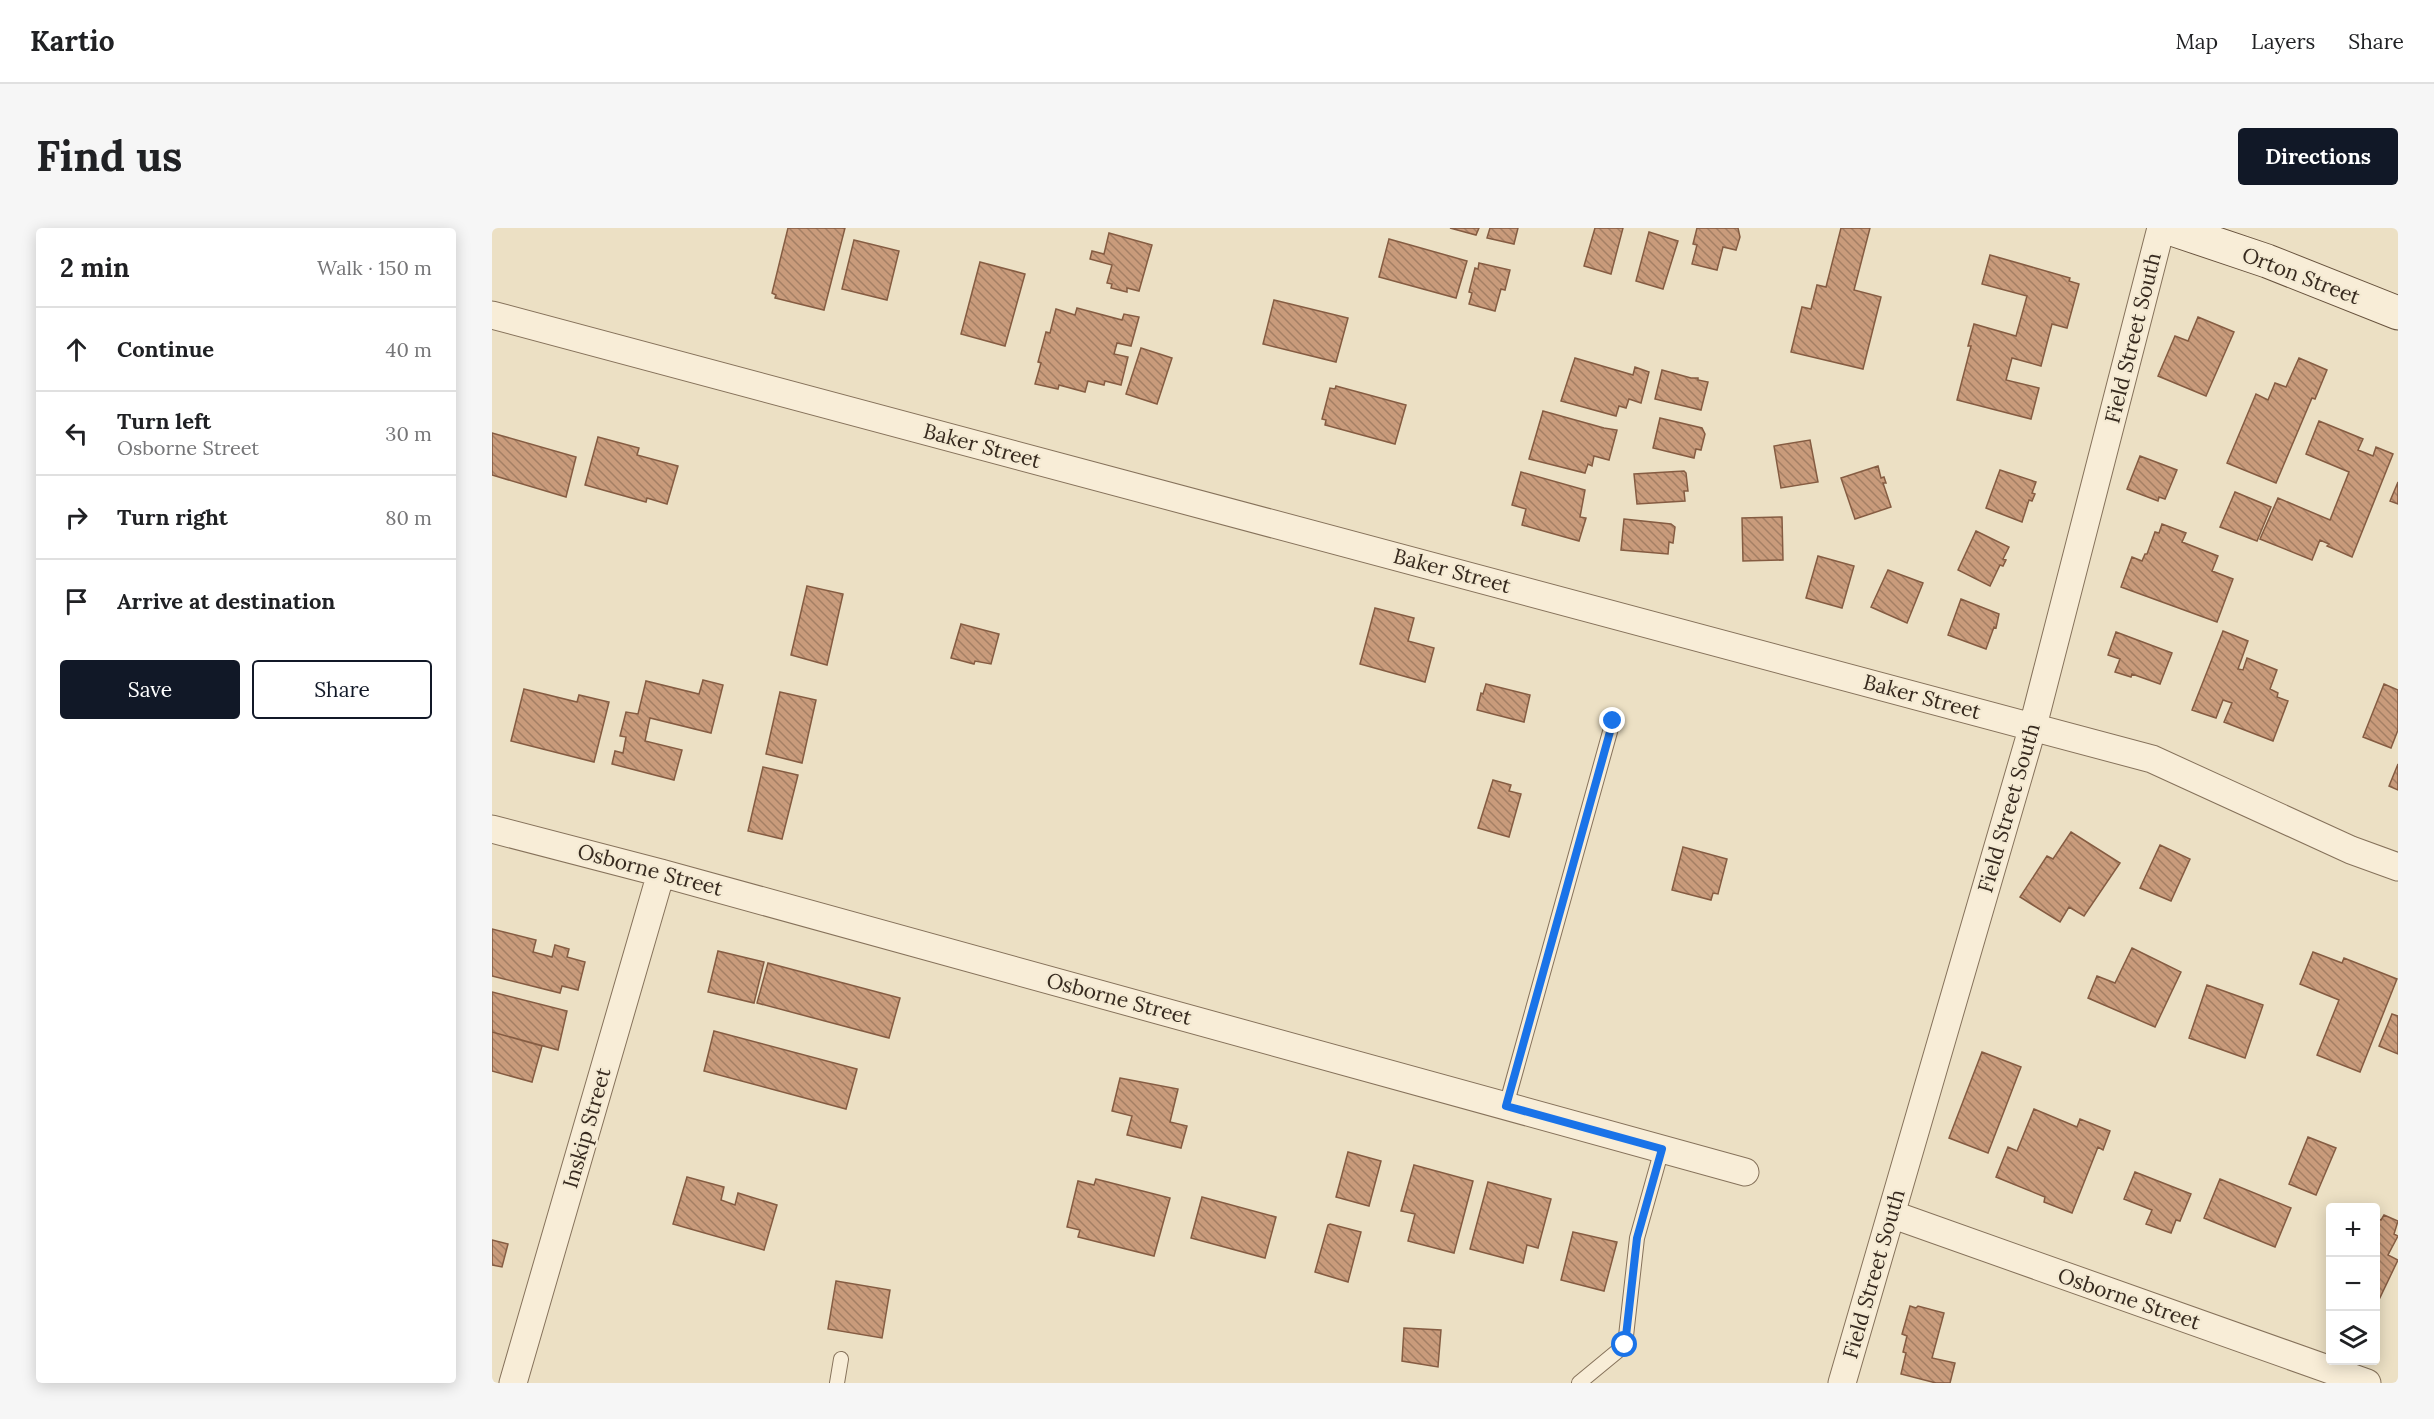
<!DOCTYPE html>
<meta charset="utf-8">
<style>
body{margin:0;font-family:Lora,serif;background:#f6f6f6;color:#202124}
.controls{position:absolute;right:18px;bottom:18px;display:grid;overflow:hidden;border-radius:6px;box-shadow:0 3px 15px #0003}
.controls button{width:54px;height:54px;display:grid;place-items:center;padding:0;border:0;border-bottom:2px solid #e0e0e0;background:#fff;color:#202124;font:30px sans-serif}
.stop{position:absolute;width:18px;height:18px;margin:-14px;border:4px solid #1a73e8;border-radius:50%;background:#fff}
.stop.end{background:#1a73e8;border-color:#fff;box-shadow:0 2px 6px #0008}
.list{margin:0;padding:0;list-style:none}
h2{display:flex;justify-content:space-between;align-items:center;height:78px;margin:0;padding:0 24px;font-size:26px}
h2 small{font-size:20px;font-weight:400;color:#757577}
.list li{display:grid;grid-template-columns:39px 1fr auto;gap:18px;align-items:center;box-sizing:border-box;height:84px;padding:0 24px;border-top:2px solid #e0e0e0}
.list b{display:block;font-size:22px;white-space:nowrap}
.list p{margin:0;font-size:20px;white-space:nowrap;color:#757577}
.list em{font-size:20px;font-style:normal;color:#757577}
.actions{display:flex;gap:12px;padding:18px 24px}
.actions a{flex:1;padding:14px 0;border:2px solid #111827;border-radius:6px;text-align:center;font-size:21px;color:#111827}
.actions .main{background:#111827;color:#fff}
.icon{flex:none;width:33px;height:33px;fill:none;stroke:currentColor;stroke-width:2;stroke-linecap:round;stroke-linejoin:round}
.map{position:relative;flex:none;width:1906px;height:1155px;overflow:hidden;border-radius:6px}
header{display:flex;align-items:center;gap:36px;box-sizing:border-box;height:84px;padding:0 30px;background:#fff;border-bottom:2px solid #e0e0e0}
header strong{font-size:28px}
nav{display:flex;gap:33px;margin-inline-start:auto;font-size:21px}
.intro{display:flex;align-items:center;justify-content:space-between;box-sizing:border-box;height:144px;padding:0 36px}
h1{margin:0;font-size:42px}
.button{padding:15px 27px;border-radius:6px;background:#111827;color:#fff;font-size:21px;font-weight:700}
main{display:flex;gap:36px;padding:0 36px}
aside{flex:1;background:#fff;border-radius:6px;box-shadow:0 3px 15px #0003}
.map>svg:first-child{display:block}
</style>
<header>
<strong>Kartio</strong>
<nav><a>Map</a><a>Layers</a><a>Share</a></nav>
</header>
<div class="intro"><h1>Find us</h1><a class="button">Directions</a></div>
<main>
<aside>
<h2>2 min<small>Walk · 150 m</small></h2>
<ul class="list">
<li><svg class="icon" aria-label="ahead" viewBox="0 0 24 24"><path d="M12 20V5M6 11l6-6 6 6"/></svg><div><b>Continue</b></div><em>40 m</em></li>
<li><svg class="icon" aria-label="left" viewBox="0 0 24 24"><path d="M17 20v-9H6M10 6l-5 5 5 5"/></svg><div><b>Turn left</b><p>Osborne Street</p></div><em>30 m</em></li>
<li><svg class="icon" aria-label="right" viewBox="0 0 24 24"><path d="M7 20v-9h11M14 6l5 5-5 5"/></svg><div><b>Turn right</b></div><em>80 m</em></li>
<li><svg class="icon" aria-label="arrive" viewBox="0 0 24 24"><path d="M6 21V4h12l-3 4 3 4H6"/></svg><div><b>Arrive at destination</b></div></li>
</ul>
<div class="actions"><a class="main">Save</a><a>Share</a></div>
</aside>
<div class="map">
<svg width="1906" height="1155" viewBox="0 0 1906 1155">
<defs>
<pattern id="building-back-hatch" width="6" height="6" patternUnits="userSpaceOnUse" patternTransform="scale(1.5)"><rect width="6" height="6" fill="#c99b7b"/><path d="M-1 5l2 2M0 0l6 6M5-1l2 2" fill="none" stroke="#a47f64"/></pattern>
</defs>
<rect width="100%" height="100%" fill="#ece0c4"/>
<path fill="url(#building-back-hatch)" stroke="#855c42" stroke-width="1.5" d="M296 0H353L332 82 283 70 284 67 280 65Z
M958 0H987L984 7Z
M998 0H1026L1022 16 995 10Z
M1103 0H1131L1119 46 1092 38Z
M1205 0H1246L1248 9 1244 22 1231 19 1225 42 1200 36 1205 17 1201 16Z
M1349 0H1378L1362 62 1389 69 1371 141 1299 124 1310 79 1319 81 1325 57 1334 59Z
M1157 4 1186 13 1171 61 1144 53Z
M617 5 660 17 647 63 635 60V64L619 60 620 56 615 55 620 37 598 31 600 23 612 26Z
M897 11 975 33 964 70 887 49Z
M362 12 407 23 395 72 350 61Z
M1498 27 1578 50 1577 53 1587 56 1575 100 1560 96 1549 138 1520 130 1514 152 1547 160 1539 191 1465 172 1479 118H1476L1482 96 1524 108 1535 68 1490 56Z
M488 34 533 46 513 118 469 106Z
M987 35 1018 42 1013 62 1009 61 1003 83 977 76 980 65 977 64 983 40 986 41Z
M782 72 856 90 844 134 771 116Z
M585 80 630 92 632 86 647 89 639 118 625 115 622 126 636 129 629 157 613 153 612 157 596 153 593 164 567 157 566 161 543 156 549 135 546 134 554 104 558 105 564 81 583 87Z
M1706 89 1742 104 1714 168 1666 148 1683 108 1696 113Z
M649 120 680 130 665 176 634 166Z
M1083 130 1141 147 1143 139 1157 144 1149 175 1137 171 1134 180 1127 178 1124 188 1069 173Z
M1807 130 1835 142 1823 171 1820 170 1784 255 1735 235 1764 166 1776 172 1783 155 1794 159Z
M1170 142 1199 150H1206V152L1216 154 1209 182 1163 171Z
M844 158 914 177 903 216 833 197 834 192 830 191 838 160 843 161Z
M1051 183 1112 200 1125 202 1117 232 1102 228 1100 238 1096 236 1093 245 1037 231Z
M1168 190 1210 200 1213 206 1209 222 1204 221 1202 230 1161 220Z
M1827 193 1871 211 1866 222 1881 228 1884 219 1901 226 1860 329 1835 318 1837 316 1828 312 1820 332 1768 311 1786 270 1838 292 1857 244 1814 226Z
M0 205 84 229 74 269 0 247Z
M106 209 147 220 145 227 186 238 175 276 155 270 154 274 93 257Z
M1318 212 1326 254 1289 260 1282 218Z
M1648 228 1685 242 1673 271 1667 269 1666 273 1635 261Z
M1386 238 1389 250 1392 249 1394 255H1391L1399 279 1363 291 1349 250Z
M1508 242 1544 254 1540 265 1543 266 1540 273 1537 272 1530 294 1494 280Z
M1192 243 1194 245 1196 263H1192L1193 273 1145 276 1142 246Z
M1029 244 1093 262 1088 289 1094 290 1087 313 1030 297 1034 281 1020 277Z
M1906 254V276L1898 273Z
M1743 264 1779 279 1765 313 1728 299Z
M1290 289 1291 332 1251 333 1250 290Z
M1132 291 1179 296 1183 299 1181 315 1177 314 1176 326 1129 322Z
M1670 296 1694 305 1690 314 1726 328 1720 343 1741 351 1725 394 1629 359 1640 329 1650 333 1653 326H1655L1663 304 1667 305Z
M1484 303 1517 319 1511 331 1514 332 1511 338 1508 337 1498 358 1466 342Z
M1326 328 1362 338 1350 380 1314 370Z
M1396 342 1431 355 1415 395 1379 379Z
M315 358 351 366 335 437 299 427Z
M1469 371 1507 386 1504 400 1502 399 1494 421 1456 407Z
M883 380 922 390 916 413 942 420 933 454 868 436Z
M469 396 507 406 499 436 483 433 482 436 459 430Z
M1731 403 1756 413 1746 441 1751 442 1755 430 1785 442 1778 461 1786 465 1785 469 1796 473 1781 513 1732 494 1740 475 1731 472 1724 490 1700 482Z
M1624 404 1680 425 1668 456 1640 446 1639 449 1623 444 1628 431 1616 427Z
M211 452 231 457 219 505 158 490 153 513 190 522 182 552 120 536 123 523 131 525 134 509 128 508 134 484 146 486 154 453 207 466Z
M994 456 1038 467 1032 494 985 482 989 465 991 466Z
M1892 456 1906 462V502L1899 520 1871 509Z
M32 461 85 474 87 467 117 474 102 534 19 513Z
M288 464 324 472 310 535 274 526Z
M1906 536V562L1897 558Z
M271 539 306 547 290 611 256 603Z
M1001 552 1019 557 1017 563 1029 566 1017 609 986 600Z
M1579 604 1628 635 1592 688 1577 679 1568 694 1528 669 1555 628 1561 631Z
M1668 617 1698 631 1679 673 1648 660Z
M1191 619 1235 631 1226 666 1221 665 1219 672 1180 662Z
M0 701 44 712 41 724 60 729 63 717 77 721 75 729 93 734 86 762 70 758 68 765 0 748Z
M1640 720 1689 744 1663 799 1596 770 1605 748 1623 755Z
M226 723 272 734 262 775 216 764Z
M1821 724 1850 735 1852 730 1905 751 1868 844 1825 827 1847 772 1808 756Z
M276 735 408 770 397 810 265 775Z
M1715 757 1771 777 1753 830 1697 810Z
M0 764 75 783 66 822 0 804Z
M1900 786 1906 788V826L1887 818Z
M222 803 365 841 354 881 212 843Z
M0 804 50 818 40 854 0 843Z
M1490 824 1529 839 1496 925 1457 910Z
M628 850 686 861 678 894 695 898 689 920 635 907 640 888 620 883Z
M1542 881 1585 899 1588 891 1618 903 1611 922 1606 919 1580 985 1552 974 1553 969 1504 949 1516 919 1525 923Z
M1816 909 1844 920 1824 967 1797 956Z
M856 924 889 933 877 978 844 969Z
M922 937 981 953 962 1025 916 1013 923 986 909 983Z
M1643 944 1699 966 1688 993 1684 992 1679 1005 1654 996 1660 982 1632 971Z
M195 949 232 959 229 972 243 977 246 965 285 977 272 1022 181 996Z
M604 951 678 970 662 1028 586 1009 588 1002 575 999 586 953 602 957Z
M1728 951 1799 980 1783 1019 1712 990Z
M996 954 1059 971 1046 1020 1035 1017 1031 1035 978 1021Z
M710 969 784 989 773 1030 699 1010Z
M1892 987 1906 993 1902 1006 1906 1008 1896 1027 1906 1032 1884 1078V990L1889 992Z
M838 996 869 1004 856 1054 823 1044 836 997Z
M1081 1004 1125 1014 1112 1063 1069 1052Z
M0 1012 16 1016 10 1039 0 1037Z
M344 1053 398 1062 390 1110 336 1101Z
M1418 1078 1424 1080 1426 1078 1452 1085 1440 1130 1463 1135 1458 1155H1444L1409 1146 1414 1125 1411 1124 1415 1108 1410 1106Z
M912 1100 949 1102 946 1139 910 1133Z"/>
<g fill="none" stroke-linecap="round" stroke-linejoin="round">
<defs>
<path id="service" d="M1014 878 1121 493
M345 1155 349 1131
M1087 1155 1133 1117 1145 1010 1170 921"/>
<path id="minor" d="M0 87 1660 531 1859 622 1906 639
M0 601 169 645 1253 944
M1399 986 1875 1155
M21 1155 169 645
M1350 1155 1541 498 1669 0"/>
<path id="secondary" d="M1677 0 1775 33 1906 85"/>
</defs>
<use href="#service" stroke="#86725b" stroke-width="16"/>
<use href="#minor" stroke="#86725b" stroke-width="29"/>
<use href="#secondary" stroke="#68533e" stroke-width="35"/>
<use href="#service" stroke="#f8edd7" stroke-width="14"/>
<use href="#minor" stroke="#f8edd7" stroke-width="27"/>
<use href="#secondary" stroke="#f8edd7" stroke-width="33"/>
</g>
<g fill="none" stroke-linecap="round" stroke-linejoin="round">
<path stroke="#1a73e8" stroke-width="8" d="M1121 493 1014 878 1170 921 1145 1010 1133 1117"/>
</g>
<g text-anchor="middle" stroke-width="4.5" stroke-linejoin="round" paint-order="stroke">
<g font-size="21" fill="#372a1f" stroke="#f4ead3">
<text transform="translate(1809 48) rotate(21)" y="7">Orton Street</text>
<text transform="translate(1641 110) rotate(-76)" y="7">Field Street South</text>
<text transform="translate(490 218) rotate(15)" y="7">Baker Street</text>
<text transform="translate(960 343) rotate(15)" y="7">Baker Street</text>
<text transform="translate(1430 469) rotate(15)" y="7">Baker Street</text>
<text transform="translate(1517 580) rotate(-74)" y="7">Field Street South</text>
<text transform="translate(158 642) rotate(15)" y="7">Osborne Street</text>
<text transform="translate(627 771) rotate(15)" y="7">Osborne Street</text>
<text transform="translate(95 900) rotate(-74)" y="7">Inskip Street</text>
<text transform="translate(1382 1046) rotate(-74)" y="7">Field Street South</text>
<text transform="translate(1637 1071) rotate(19)" y="7">Osborne Street</text>
</g>
</g>
</svg>
<div class="controls">
<button>+</button>
<button>−</button>
<button><svg class="icon" aria-label="layers" viewBox="0 0 24 24"><path d="M12 4l9 5-9 5-9-5zM3 14l9 5 9-5"/></svg></button>
</div>
<div class="stop" style="left:1133px;top:1117px"></div>
<div class="stop end" style="left:1121px;top:493px"></div>
</div>
</main>
